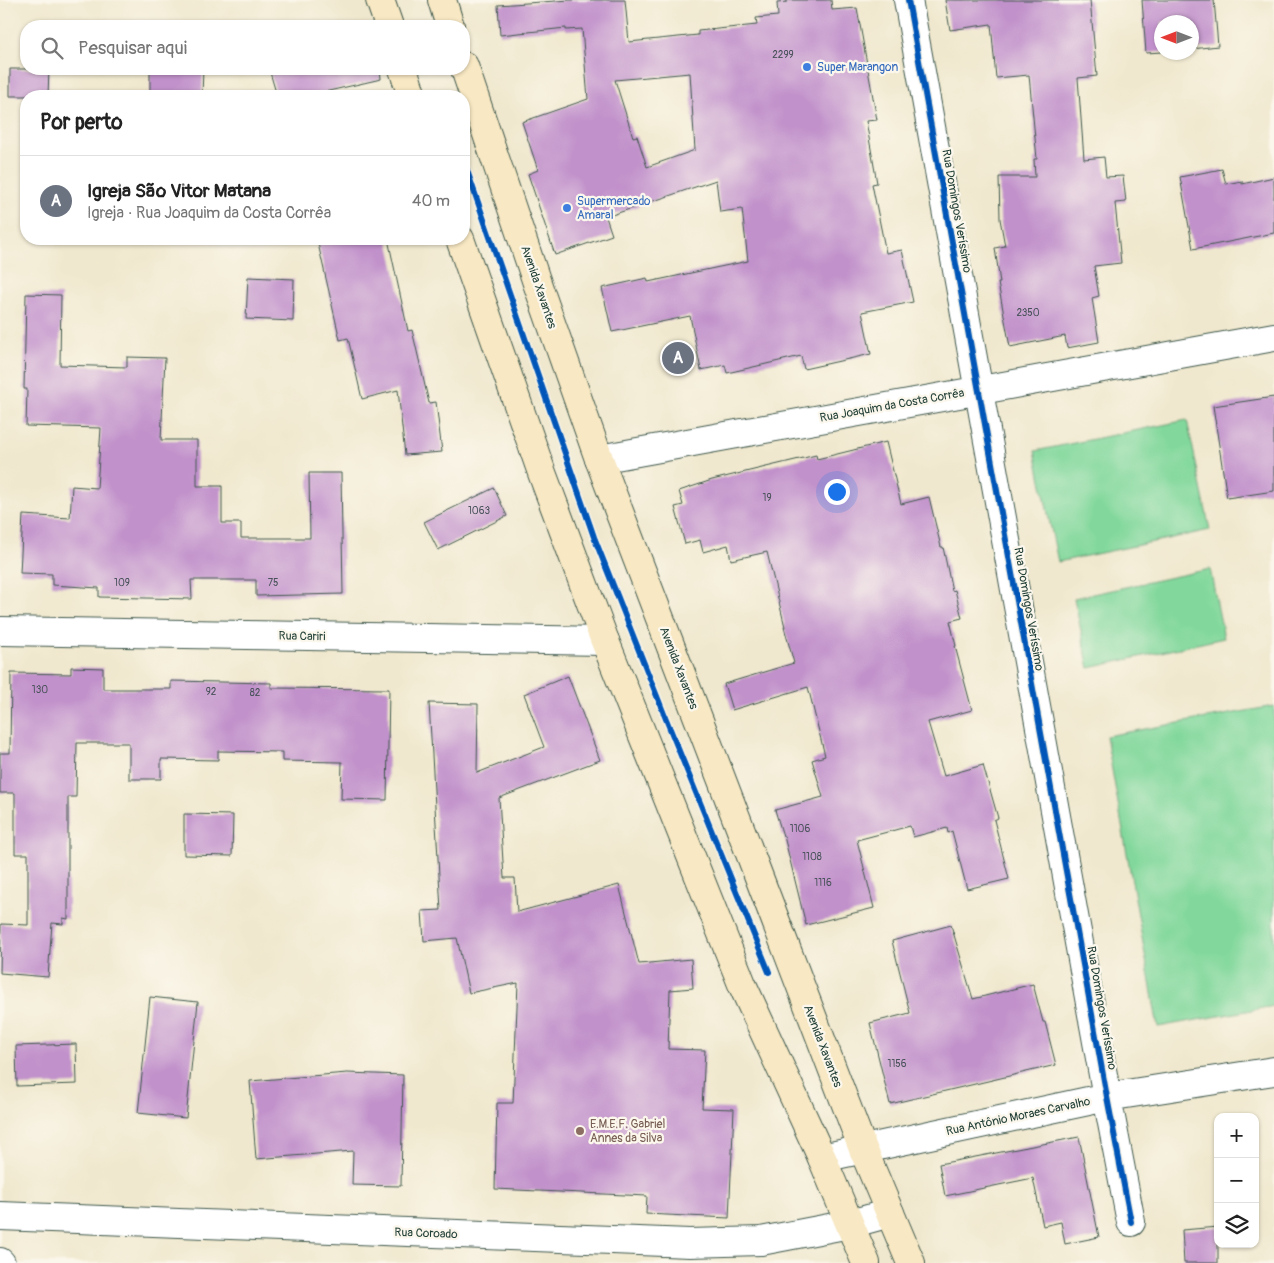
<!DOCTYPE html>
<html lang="pt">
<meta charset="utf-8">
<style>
body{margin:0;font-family:Pangolin,sans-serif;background:#f2f2f2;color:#222}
.controls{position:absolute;right:15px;bottom:15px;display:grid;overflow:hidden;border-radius:10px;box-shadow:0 1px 4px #0004}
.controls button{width:45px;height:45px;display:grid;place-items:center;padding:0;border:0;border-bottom:1px solid #e0e0e0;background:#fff;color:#222;font:25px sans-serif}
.compass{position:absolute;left:1154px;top:15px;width:45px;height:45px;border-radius:50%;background:#fff;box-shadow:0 1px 4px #0004;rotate:270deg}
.you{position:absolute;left:836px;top:491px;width:18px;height:18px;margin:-12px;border:4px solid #fff;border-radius:50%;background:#1a73e8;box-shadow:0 0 0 8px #1a73e833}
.badge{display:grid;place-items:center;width:32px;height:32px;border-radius:50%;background:#0b8043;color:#fff;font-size:16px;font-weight:700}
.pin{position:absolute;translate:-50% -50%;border:2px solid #fff;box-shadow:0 1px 5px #0006}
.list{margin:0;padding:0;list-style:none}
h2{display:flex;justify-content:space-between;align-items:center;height:65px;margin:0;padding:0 20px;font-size:21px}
h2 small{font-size:16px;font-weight:400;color:#767676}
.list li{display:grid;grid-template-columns:32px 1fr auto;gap:15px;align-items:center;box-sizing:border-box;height:90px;padding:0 20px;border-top:1px solid #e0e0e0}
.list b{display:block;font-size:19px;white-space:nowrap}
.list p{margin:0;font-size:16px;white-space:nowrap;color:#767676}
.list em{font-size:16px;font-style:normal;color:#767676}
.icon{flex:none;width:28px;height:28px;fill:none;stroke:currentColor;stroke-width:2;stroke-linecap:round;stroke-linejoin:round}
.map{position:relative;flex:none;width:1274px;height:1263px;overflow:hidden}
.search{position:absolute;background:#fff;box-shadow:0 1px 4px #0004;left:20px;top:20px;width:450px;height:55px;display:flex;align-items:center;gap:12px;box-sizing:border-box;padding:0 18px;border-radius:20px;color:#767676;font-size:19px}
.panel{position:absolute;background:#fff;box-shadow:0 1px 4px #0004;left:20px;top:90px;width:450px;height:155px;border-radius:20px}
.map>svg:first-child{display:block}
</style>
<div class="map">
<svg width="1274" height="1263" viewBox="0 0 1274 1263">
<rect width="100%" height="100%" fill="#fbf7ec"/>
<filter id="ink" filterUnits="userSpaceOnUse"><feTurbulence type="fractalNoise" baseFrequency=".02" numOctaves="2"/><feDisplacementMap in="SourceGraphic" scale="10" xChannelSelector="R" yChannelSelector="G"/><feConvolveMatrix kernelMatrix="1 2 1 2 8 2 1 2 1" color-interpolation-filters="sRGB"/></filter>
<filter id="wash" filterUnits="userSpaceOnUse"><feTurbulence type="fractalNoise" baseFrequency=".0096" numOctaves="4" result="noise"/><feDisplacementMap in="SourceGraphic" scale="20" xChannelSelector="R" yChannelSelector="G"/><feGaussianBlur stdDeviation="1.12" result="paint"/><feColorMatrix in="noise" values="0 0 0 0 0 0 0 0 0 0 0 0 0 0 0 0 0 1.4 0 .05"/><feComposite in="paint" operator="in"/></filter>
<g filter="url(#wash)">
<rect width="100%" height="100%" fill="#f0e8ce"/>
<path fill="#82d89c" stroke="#508a68" d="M1187 420 1210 530 1058 562 1035 451Z
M1210 569 1224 638 1089 668 1074 598Z
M1274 706V1006L1158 1027 1106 736Z"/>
<g id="blocks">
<path fill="#c191cb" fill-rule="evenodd" d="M570 0H625L629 42 698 35V31L757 25 756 18 778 16 777 3 787 2V0H831L832 10 857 8 877 120 866 121 877 183 872 184 886 253 902 250 913 302 862 312 871 354 804 369 801 356 727 373 725 365 701 370 690 316 612 332 602 288 647 278 648 282 748 261 742 209 720 212 716 180 606 217 612 235 555 255 528 174 538 170 522 122 588 99 582 29 566 30V28L500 35 498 5ZM690 73 695 150 647 167 637 136 633 137 615 80Z
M945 0H1090L1097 76 1078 78 1084 159 1104 157 1106 177 1123 176 1126 202 1115 203 1121 263 1094 266 1099 296 1092 298 1099 342 1067 348 1065 336 1010 347 998 283H1000L995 248 1005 246 1000 219 999 177H1035L1034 159H1037L1029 75 996 78 991 24 950 30Z
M1142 0H1214L1218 46 1192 49V22H1162V52L1146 53Z
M10 69H49L48 96H10Z
M150 69H203L202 96H150Z
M269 69H380L381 79 307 96H277Z
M1222 169 1226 184 1242 181V184L1274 177V233L1193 249 1180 177Z
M317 239H388L408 331 412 330 429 403 436 402 442 452 405 455 398 390 362 399 348 338 340 340Z
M248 277 294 279 293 321 246 319Z
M26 294 61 295 60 365 127 367V357L165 358 161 440H197V486H222V523H241V538H310L309 473H341L343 594 256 596V580H191L192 599 99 597V588L52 585V574L20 573 23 515 70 518 72 486 97 488 101 428 26 426 27 389H24Z
M1274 397V491L1227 498 1213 406Z
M886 442 901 504 929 497 941 547H943L952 591 955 590 962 618 950 621 956 646H955L972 710 928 722 944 776 983 765 998 818 994 820 1009 879 967 889 952 831 948 833 947 828 913 837 910 826 857 840 874 908 806 925 784 836H783L775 810 823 797 812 760 825 756 808 687 732 710 724 684 794 663 784 627H785L767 552 731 560 728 545 703 552 700 540 685 544 675 507 683 505 679 491 712 480 816 455 817 459Z
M494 488 507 516 438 550 424 522Z
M71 667 103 668V689H171V681L271 683V688L389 689 387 800 341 799 342 762 282 761V752L218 751V760L161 759V779H129V743H77L76 797H68V919L63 918V924L52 923 48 977 0 973 1 924 28 925V854H15V793H0V753H10L11 673 71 674Z
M568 676 600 760 499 798 504 878H515L517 912 619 885 639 964 691 959 693 988 670 990 668 1049 705 1050 702 1108 734 1109 729 1218 646 1214 647 1196 495 1189 497 1103H513L518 983 469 993 457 938 424 941 422 911 441 910 429 703 478 704 477 773 544 747 524 694Z
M184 814 233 815 232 856 184 855Z
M951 925 973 999 1033 984 1043 1022H1045L1056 1065 890 1104 870 1023 910 1013 892 941Z
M150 997 198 1002 186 1118 138 1113Z
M76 1044 77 1084 17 1086 16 1046Z
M347 1073 403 1075 401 1186 352 1185 353 1151 256 1159 250 1081Z
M1079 1137 1099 1237 1065 1244 1061 1222 1043 1226 1033 1178 945 1196 939 1164Z
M1218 1227V1263H1184L1182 1230Z"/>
</g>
</g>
<g filter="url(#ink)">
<use href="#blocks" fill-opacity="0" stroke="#3e574b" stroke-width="1"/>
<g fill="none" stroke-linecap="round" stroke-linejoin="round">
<defs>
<path id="street" d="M908 0 1107 1097 1131 1222
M599 459 1274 337
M0 631 605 641
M822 1158 1107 1097 1274 1071
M0 1216 690 1243 761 1241 850 1224 890 1213
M0 1262 1 1263"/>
<path id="secondary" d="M380 0 389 26
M442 0 450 26
M464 66 537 283 599 459 863 1149 911 1263
M403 69 412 96
M460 239 542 473 605 641 742 984 822 1158 866 1263"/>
</defs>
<use href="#street" stroke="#3e574b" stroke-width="30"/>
<use href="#secondary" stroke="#3e574b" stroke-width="30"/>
<use href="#street" stroke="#fff" stroke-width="28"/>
<use href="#secondary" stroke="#f8e8c3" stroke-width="28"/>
<defs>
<path id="cycleway" d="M908 0 1107 1097 1131 1222
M464 162 594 537 666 719 769 972"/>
</defs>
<use href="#cycleway" stroke="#fbf7ec" stroke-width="9"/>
<use href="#cycleway" stroke="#0057b8" stroke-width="6"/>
</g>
</g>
<g fill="#3f7fe0" stroke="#fbf7ec" stroke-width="2">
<circle cx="807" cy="67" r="5"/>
<circle cx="567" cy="208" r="5"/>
</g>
<circle fill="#8d6e63" stroke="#fbf7ec" stroke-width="2" cx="580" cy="1131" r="5"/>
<g text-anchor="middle" stroke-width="4.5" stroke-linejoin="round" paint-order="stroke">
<g font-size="10" fill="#48525a">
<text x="783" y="58">2299</text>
<text x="1028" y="316">2350</text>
<text x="767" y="501">19</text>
<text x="479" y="514">1063</text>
<text x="122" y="586">109</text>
<text x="273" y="586">75</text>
<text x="40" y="693">130</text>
<text x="211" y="695">92</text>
<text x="255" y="696">82</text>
<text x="800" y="832">1106</text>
<text x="812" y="860">1108</text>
<text x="823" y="886">1116</text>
<text x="897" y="1067">1156</text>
</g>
<g font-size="12" fill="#366cbe" stroke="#fbf7ec" text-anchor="start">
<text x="817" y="71">Super Marangon</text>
<text x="577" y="205">Supermercado<tspan x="577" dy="14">Amaral</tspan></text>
</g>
<g font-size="12" fill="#1f3d34" stroke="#fbf7ec">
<text transform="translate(957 211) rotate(80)" y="4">Rua Domingos Veríssimo</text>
<text transform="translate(539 287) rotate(71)" y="4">Avenida Xavantes</text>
<text transform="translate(892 405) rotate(-10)" y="4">Rua Joaquim da Costa Corrêa</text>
<text transform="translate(1029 609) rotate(80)" y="4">Rua Domingos Veríssimo</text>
<text transform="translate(302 636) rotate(1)" y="4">Rua Cariri</text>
<text transform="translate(679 668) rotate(69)" y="4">Avenida Xavantes</text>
<text transform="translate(1102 1008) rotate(80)" y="4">Rua Domingos Veríssimo</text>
<text transform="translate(823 1046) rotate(69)" y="4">Avenida Xavantes</text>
<text transform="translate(1018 1116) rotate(-12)" y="4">Rua Antônio Moraes Carvalho</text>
<text transform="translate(426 1233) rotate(2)" y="4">Rua Coroado</text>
</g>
<g font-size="12" fill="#785e54" stroke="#fbf7ec" text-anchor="start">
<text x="590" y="1128">E.M.E.F. Gabriel<tspan x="590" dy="14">Annes da Silva</tspan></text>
</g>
</g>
</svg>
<div class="controls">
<button>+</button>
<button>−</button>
<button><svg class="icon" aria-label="layers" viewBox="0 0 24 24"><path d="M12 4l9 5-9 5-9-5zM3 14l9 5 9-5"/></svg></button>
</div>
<svg class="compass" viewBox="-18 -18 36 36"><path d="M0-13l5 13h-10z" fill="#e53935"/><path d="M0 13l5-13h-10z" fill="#767676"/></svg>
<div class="you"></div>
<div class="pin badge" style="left:678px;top:358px;background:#6b7280">A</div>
<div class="search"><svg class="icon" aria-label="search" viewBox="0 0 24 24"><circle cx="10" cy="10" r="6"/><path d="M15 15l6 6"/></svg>Pesquisar aqui</div>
<section class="panel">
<h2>Por perto<small></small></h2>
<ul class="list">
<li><span class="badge" style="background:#6b7280">A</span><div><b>Igreja São Vitor Matana</b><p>Igreja · Rua Joaquim da Costa Corrêa</p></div><em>40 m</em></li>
</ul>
</section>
</div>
